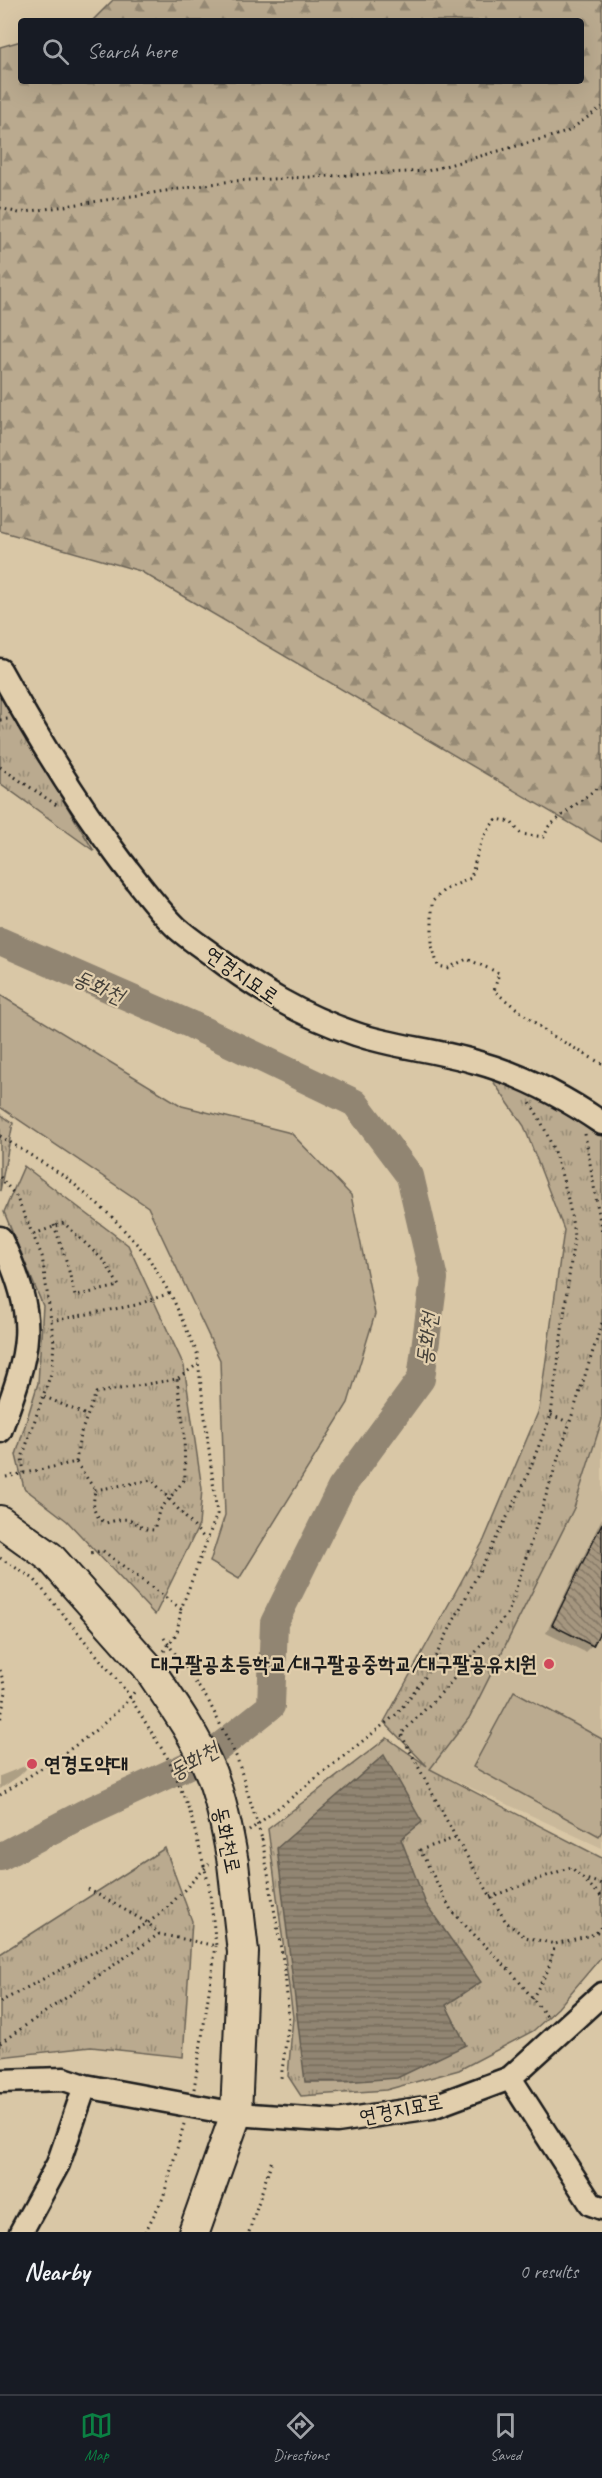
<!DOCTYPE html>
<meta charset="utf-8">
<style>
body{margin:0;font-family:Caveat,"Poor Story",sans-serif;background:#20242c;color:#f1f3f6}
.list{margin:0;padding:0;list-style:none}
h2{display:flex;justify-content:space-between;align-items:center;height:78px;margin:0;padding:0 24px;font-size:26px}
h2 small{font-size:20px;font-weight:400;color:#9ea1a6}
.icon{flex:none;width:33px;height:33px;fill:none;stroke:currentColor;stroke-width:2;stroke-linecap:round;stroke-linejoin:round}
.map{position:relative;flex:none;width:602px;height:2232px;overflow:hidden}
.search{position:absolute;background:#171b24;box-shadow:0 6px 24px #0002;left:18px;right:18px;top:18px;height:66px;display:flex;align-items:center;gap:15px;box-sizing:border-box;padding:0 21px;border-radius:6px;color:#9ea1a6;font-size:22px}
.sheet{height:162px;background:#171b24}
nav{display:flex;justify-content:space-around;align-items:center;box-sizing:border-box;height:84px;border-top:2px solid #363941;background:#171b24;font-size:16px;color:#9ea1a6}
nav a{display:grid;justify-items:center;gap:3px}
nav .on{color:#0b8043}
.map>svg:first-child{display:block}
</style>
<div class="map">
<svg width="602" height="2232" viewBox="0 0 602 2232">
<defs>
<pattern id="forest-firs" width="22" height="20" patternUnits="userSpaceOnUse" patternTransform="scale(1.5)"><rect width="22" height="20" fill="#baaa8f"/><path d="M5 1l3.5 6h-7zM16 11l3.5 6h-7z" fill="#968a74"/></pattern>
<pattern id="park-tufts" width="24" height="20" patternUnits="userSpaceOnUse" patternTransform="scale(1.5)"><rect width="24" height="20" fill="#baaa8f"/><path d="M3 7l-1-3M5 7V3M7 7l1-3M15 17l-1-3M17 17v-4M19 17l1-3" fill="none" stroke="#968a74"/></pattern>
<pattern id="water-rules" width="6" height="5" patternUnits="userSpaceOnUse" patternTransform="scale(1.5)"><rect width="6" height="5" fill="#918572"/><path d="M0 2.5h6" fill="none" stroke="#766c5d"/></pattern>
<pattern id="building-back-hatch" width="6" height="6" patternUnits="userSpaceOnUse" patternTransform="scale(1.5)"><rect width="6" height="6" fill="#a5967f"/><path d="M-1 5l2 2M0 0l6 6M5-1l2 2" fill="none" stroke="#867a67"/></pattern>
</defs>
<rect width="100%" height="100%" fill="#d9c7a6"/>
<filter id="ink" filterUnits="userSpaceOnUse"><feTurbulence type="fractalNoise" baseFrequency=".0167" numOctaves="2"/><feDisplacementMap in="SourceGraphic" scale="12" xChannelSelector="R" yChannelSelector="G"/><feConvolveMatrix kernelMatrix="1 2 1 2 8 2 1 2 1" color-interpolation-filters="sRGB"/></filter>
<g filter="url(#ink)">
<path fill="#c9b89a" d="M602 1420V1848L430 1769 469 1718 574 1508Z"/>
<path fill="#baaa8f" stroke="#6b6356" stroke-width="1.5" d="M0 995 182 1106 291 1133 351 1195 375 1314 348 1403 239 1579 210 1562 225 1515 220 1360 148 1207 0 1107Z
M514 1691 602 1739V1831L599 1836 473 1767Z"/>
<path fill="url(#forest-firs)" stroke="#6b6356" stroke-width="1.5" d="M113 0H602V842L140 571 0 531V47L21 41V81H581V21H92Z"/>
<path fill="url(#park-tufts)" stroke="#6b6356" stroke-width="1.5" d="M0 696 94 851 0 783Z
M490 1077 540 1093 602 1131V1420L574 1508 469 1718 430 1769 602 1858V1956L558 2008 533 2031 459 2070 386 2090 301 2096 288 2076 293 2017 268 1829 387 1738 427 1766 384 1722 484 1540 539 1410 564 1230 524 1126Z
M0 1114 13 1123 0 1191Z
M24 1166 128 1245 184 1366 202 1489 199 1525 155 1615 67 1521 24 1488 16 1455 38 1383 43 1306 4 1212Z
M165 1848 192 1921 183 2057 91 2047 0 2057V1954Z"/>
<path fill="url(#water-rules)" stroke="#625b50" stroke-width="1.5" d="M384 1755 422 1822 401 1839 426 1904 481 1982 446 2005 466 2045 397 2078 344 2082H305L277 1848Z"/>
<path fill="#0003" d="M602 1518V1625L592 1645 585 1652 546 1633Z
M25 1766 26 1769 19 1776 0 1789V1776Z"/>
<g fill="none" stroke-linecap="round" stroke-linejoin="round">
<path stroke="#918572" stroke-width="28" d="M0 941 192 1025 355 1103 410 1176 434 1279 421 1379 341 1488 274 1623 271 1706 208 1756 85 1813 0 1857"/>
</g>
<path fill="url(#building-back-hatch)" stroke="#1c1c1c" stroke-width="1.5" d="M602 1523V1628L593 1646 552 1625Z"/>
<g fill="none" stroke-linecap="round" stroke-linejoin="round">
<defs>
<path id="minor" d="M0 670C37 737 76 801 122 862 139 884 157 909 177 928 187 937 199 945 210 953 257 989 300 1015 356 1034 395 1047 436 1050 476 1062 520 1074 564 1097 602 1123
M0 1238C40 1320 30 1349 0 1431
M510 2078 591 2204 602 2208
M0 2081 64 2079 85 2086 236 2114 337 2121 432 2107 510 2078 602 1994
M21 2232 58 2164 85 2086"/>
<path id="major" d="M0 1521 50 1557 147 1666
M194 2232 236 2114 243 1952 233 1863"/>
</defs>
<use href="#minor" stroke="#1c1c1c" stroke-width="27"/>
<use href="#major" stroke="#1c1c1c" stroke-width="34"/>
<path stroke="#1c1c1c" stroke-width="3" stroke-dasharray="1.5 4.5" stroke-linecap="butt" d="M0 208 19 213 232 181 427 171 567 132 602 107
M0 720 8 719
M0 767 58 806
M602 788H597L549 826 544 837 521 834 511 822 497 819C480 836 477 855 471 878L444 890 432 902V946L438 966 448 968 467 959 499 973 494 991 548 1033 602 1064
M585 1134 602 1233
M0 1136 67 1178 112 1217 147 1255 173 1299 197 1353 217 1514 181 1609 103 1551 89 1553
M0 1177 16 1196 42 1256 54 1342 52 1371 43 1396 86 1415
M34 1234 64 1223 105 1262 119 1286 75 1296 67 1263 54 1225
M51 1321 136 1305 170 1293
M602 1323 508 1613 446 1688 401 1734 456 1838 506 1922 525 1937 555 1944 595 1934 602 1927
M551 1415 568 1422
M76 1462 80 1435 96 1393 177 1379 198 1364
M24 1473 22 1458 43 1396
M6 1477 76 1462 95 1490C93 1505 91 1514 106 1523 142 1512 130 1529 154 1530L159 1511 185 1479 184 1430 177 1379
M95 1490 152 1480 206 1540
M0 1558 34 1579 126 1691
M164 1651 177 1633 181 1609
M0 1670 6 1692 0 1721
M0 1795C41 1768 107 1730 135 1691
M249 1831 397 1714 425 1677 523 1486 551 1415 574 1238C571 1198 553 1136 530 1103
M455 1838 420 1850 452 1912 514 1975 549 2019
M262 1839 285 1972 289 2020 281 2078
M582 1878 602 1884
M88 1889 148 1923 159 1934 216 1946 209 1885
M490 1897 571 1867 602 1897
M532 1999 548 1970 555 1944
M0 2002 148 1923 166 1909 209 1864
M0 2043 159 1934
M194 2089 216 1946
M145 2232 163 2198 184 2124
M249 2232 272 2160"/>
<use href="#minor" stroke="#e1ceac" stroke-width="22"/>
<use href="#major" stroke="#e1ceac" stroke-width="30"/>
<defs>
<path id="major-bridge" d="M147 1666C170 1700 195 1734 211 1773 222 1802 228 1833 233 1863"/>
</defs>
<use href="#major-bridge" stroke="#1c1c1c" stroke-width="34" stroke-linecap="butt"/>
<path stroke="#1c1c1c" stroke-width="3" stroke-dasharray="1.5 4.5" stroke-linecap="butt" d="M164 1638 208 1700 237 1758 262 1839
M126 1691 170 1762 190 1812 209 1885"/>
<use href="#major-bridge" stroke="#e1ceac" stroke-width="30"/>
</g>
</g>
<g fill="#d1495b" stroke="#e1ceac" stroke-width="2">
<circle cx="549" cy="1664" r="6"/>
<circle cx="32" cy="1764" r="6"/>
</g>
<g text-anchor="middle" stroke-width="4.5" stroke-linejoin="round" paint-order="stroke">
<g font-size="21" fill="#1c1c1c" stroke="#e1ceac">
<text transform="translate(242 975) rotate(35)" y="7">연경지묘로</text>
<text transform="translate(227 1840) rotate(78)" y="7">동화천로</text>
<text transform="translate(401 2109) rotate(-11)" y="7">연경지묘로</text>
</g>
<g font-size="21" font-weight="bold" fill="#1c1c1c" stroke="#e1ceac" text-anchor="end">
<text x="537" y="1671">대구팔공초등학교/대구팔공중학교/대구팔공유치원</text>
<text x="44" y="1771" text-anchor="start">연경도약대</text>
</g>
<g font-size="22" font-style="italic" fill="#45413a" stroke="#e1ceac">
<text transform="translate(99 986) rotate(24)" y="8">동화천</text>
<text transform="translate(426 1339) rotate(-83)" y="8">동화천</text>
<text transform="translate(193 1760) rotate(-30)" y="8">동화천</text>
</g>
</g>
</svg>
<div class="search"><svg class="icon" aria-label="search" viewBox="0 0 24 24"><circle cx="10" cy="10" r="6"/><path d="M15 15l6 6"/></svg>Search here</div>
</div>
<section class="sheet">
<h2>Nearby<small>0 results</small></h2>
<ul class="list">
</ul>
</section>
<nav>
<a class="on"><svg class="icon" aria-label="map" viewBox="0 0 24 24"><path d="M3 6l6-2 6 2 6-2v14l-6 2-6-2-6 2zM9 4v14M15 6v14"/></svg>Map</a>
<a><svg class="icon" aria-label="directions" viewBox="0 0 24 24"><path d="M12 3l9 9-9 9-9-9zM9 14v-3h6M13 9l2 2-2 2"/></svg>Directions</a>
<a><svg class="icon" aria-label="saved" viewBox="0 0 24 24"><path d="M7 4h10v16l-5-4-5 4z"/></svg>Saved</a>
</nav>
